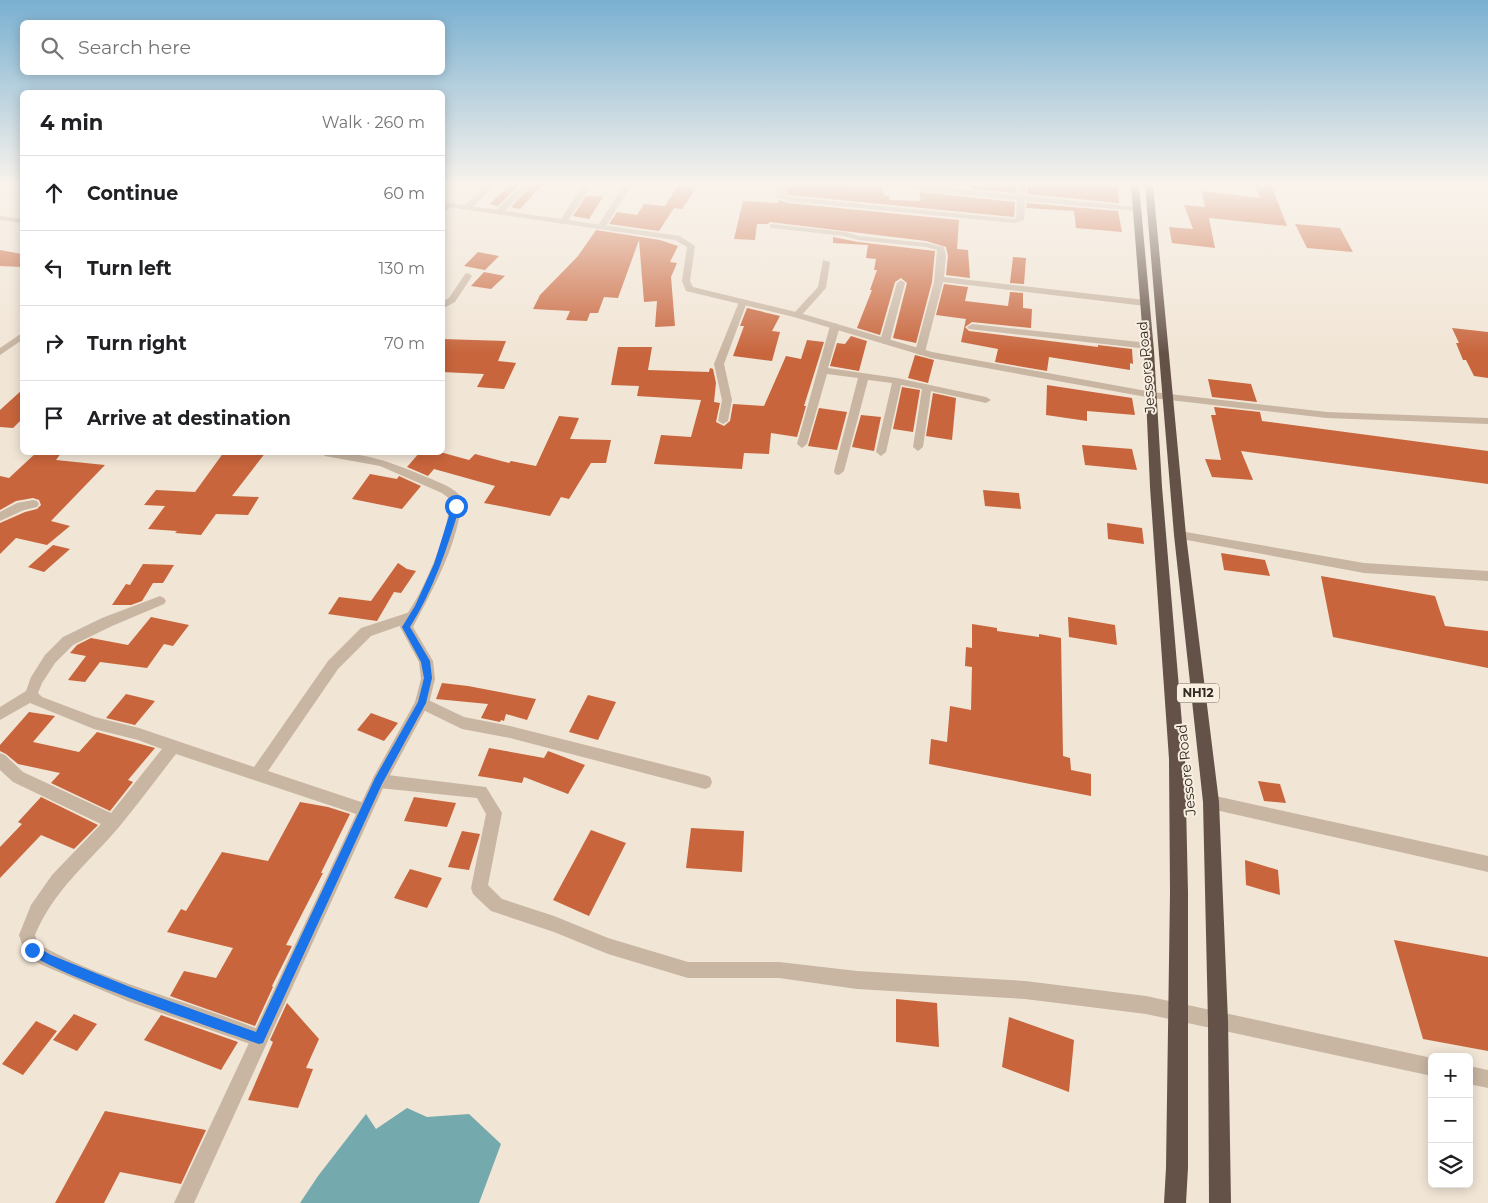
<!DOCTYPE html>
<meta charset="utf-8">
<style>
body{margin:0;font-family:Montserrat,sans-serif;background:#f6f6f6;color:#202124}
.controls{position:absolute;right:15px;bottom:15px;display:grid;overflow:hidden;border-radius:8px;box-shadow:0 2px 12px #0003}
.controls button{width:45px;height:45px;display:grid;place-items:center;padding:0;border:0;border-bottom:1px solid #e0e0e0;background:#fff;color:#202124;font:25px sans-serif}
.stop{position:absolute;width:15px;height:15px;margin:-11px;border:4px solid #1a73e8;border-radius:50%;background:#fff}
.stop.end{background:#1a73e8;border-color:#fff;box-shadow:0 1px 5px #0008}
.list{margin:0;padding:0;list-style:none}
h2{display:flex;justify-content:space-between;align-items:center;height:65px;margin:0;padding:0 20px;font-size:21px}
h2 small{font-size:16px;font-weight:400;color:#757577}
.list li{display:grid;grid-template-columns:32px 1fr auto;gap:15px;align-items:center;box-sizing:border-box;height:75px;padding:0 20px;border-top:1px solid #e0e0e0}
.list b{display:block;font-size:19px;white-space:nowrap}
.list em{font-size:16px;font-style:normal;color:#757577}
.icon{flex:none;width:28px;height:28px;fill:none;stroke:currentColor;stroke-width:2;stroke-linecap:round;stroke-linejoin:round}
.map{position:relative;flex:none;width:1488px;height:1203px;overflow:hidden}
.search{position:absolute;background:#fff;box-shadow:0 2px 12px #0003;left:20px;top:20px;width:425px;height:55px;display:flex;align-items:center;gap:12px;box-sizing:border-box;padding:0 18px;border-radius:8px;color:#757577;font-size:19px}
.panel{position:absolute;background:#fff;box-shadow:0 2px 12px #0003;left:20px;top:90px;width:425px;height:365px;border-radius:8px}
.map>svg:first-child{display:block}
</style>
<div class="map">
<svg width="1488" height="1203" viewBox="0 0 1488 1203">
<rect width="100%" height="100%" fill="#f1e5d5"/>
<path fill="#74a9ae" d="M407 1108 427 1117 469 1114 501 1144 479 1203H300L318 1176 366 1114 376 1129Z"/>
<path fill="#c8653c" d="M509 185H519L498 206 490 204Z
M532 185H542L520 209 511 207Z
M678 185 697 187 682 209 674 208 659 231 609 224 617 212 637 215 644 204 665 206Z
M788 185 882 186 884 196H889L890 200 921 201 919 192 1015 202 1014 217 789 195H787Z
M973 185H1016V193L973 189Z
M1028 185H1118L1119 203 1027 194Z
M1255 185H1271L1287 226 1209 218 1215 248 1172 243 1169 227 1193 229 1184 205 1205 207 1202 191 1260 198Z
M586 196 603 197 589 219 573 216Z
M779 200 788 203 959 220 957 249 968 250 970 278 946 275 948 256 946 247 926 241 770 222 768 224H757L755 240 734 239 743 201 778 203Z
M1027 203 1118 211 1122 232 1076 228 1074 211 1026 208Z
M1295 224 1340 228 1353 252 1307 248Z
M596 230 660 240 678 246 670 262 677 263 671 277 675 326 655 327 657 301 644 302 639 240 618 298 604 297 598 313H590L587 321 566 320 570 311 533 309 540 295 578 256Z
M833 237 858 242 935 251 932 282 916 343 893 338 907 283 901 278 895 282 880 335 857 328 872 290H870L877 270H874L876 259 866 258 868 245 833 243Z
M0 250 22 254V267L0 266Z
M478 252 499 256 485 270 464 266Z
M1013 257 1026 258 1024 284 1010 283Z
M484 272 505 276 491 289 471 286Z
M944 284 968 287 965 301 1008 306 1010 292 1023 293V308L1032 309 1031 328 972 322 965 327 969 331 1098 347V345L1132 349 1133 364 1130 363V370L1049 357 1047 371 995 362 998 349 961 342 966 319 936 315Z
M747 308 780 316 772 331 780 332 772 361 733 356 744 326H740Z
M1452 328 1488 332V378L1474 376 1466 360H1463L1456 343H1459Z
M851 336 867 341 859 371 830 366 837 343 845 344Z
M442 339 506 341 498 361 516 363 504 389 477 387 484 374 442 372Z
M807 340 824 342 804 406H806L797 437 771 433 769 454 744 453 742 469 654 464 661 435 691 437 701 400 637 396 639 386 611 385 618 347H652L648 370 709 372 710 368 713 369 716 383 714 402 720 403 716 422 724 426 730 421 733 404 764 406 786 356 801 359Z
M915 355 934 360 928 383 908 378Z
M1208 379 1251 384 1257 402 1212 397Z
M1047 385 1132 398 1135 415 1087 411V421L1046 415Z
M902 387 920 390 913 432 893 429Z
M22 390V419L13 428 0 427V410Z
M933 393 956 398 952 440 926 436Z
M1214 407 1260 412 1262 421 1488 451V484L1241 451 1253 480 1212 477 1205 459 1221 460 1211 415H1216Z
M819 408 847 412 837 450 808 446Z
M861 415 881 417 874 451 852 447Z
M559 416 579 418 570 439 611 440 606 463H591L569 499 561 497 550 516 484 503 495 486 434 469 428 476 407 467 420 452H440L469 460 475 454 509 463 511 461 536 466Z
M1082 445 1132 449 1137 470 1085 465Z
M37 452H62L56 460 105 465 51 521 70 526 47 545 16 538 0 554V523L25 512 37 509 41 505 39 500 33 498 16 501 0 510V476L9 478Z
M224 452H266L232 496 259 497 248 515 216 514 201 535 175 533 177 531 148 529 165 506 144 505 156 490 195 492Z
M370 474 397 479 399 476 421 486 402 509 352 499Z
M983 490 1019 493 1021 509 985 506Z
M1107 523 1142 528 1144 544 1108 539Z
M53 545 70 549 44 572 28 567Z
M1221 553 1265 560 1270 576 1224 570Z
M398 563 407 569 416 571 401 593 394 592 377 621 328 614 339 597 371 601Z
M143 564 174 565 163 583H153L142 601 131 605H112L126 584 130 585Z
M1321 576 1435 596 1445 626 1488 631V668L1333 637Z
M151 617 189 625 173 646 164 644 147 668 100 662 85 682 68 680 86 656 70 653 77 645 91 638 128 645Z
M1068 617 1115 625 1117 645 1069 637Z
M972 624 997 628V631L1039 637V634L1061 638 1063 756 1070 758 1071 770 1091 774V796L929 764 931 739 947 742 950 706 971 710 972 667 965 666 966 647 972 648Z
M442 683 468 686 536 699 527 720 506 714 504 721 501 720 500 722 481 718 488 704 436 699Z
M126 694 155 701 135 725 106 718Z
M588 695 616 702 598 740 569 732Z
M29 712 55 716 33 742 79 752 97 732 155 748 128 780 133 782 110 811 51 783 60 773 18 764 6 754 0 751V745Z
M371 713 398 723 384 741 357 730Z
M489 748 544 758 548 751 585 765 568 794 524 777 522 783 478 776Z
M1258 781 1280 784 1286 803 1264 801Z
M41 797 98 825 74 849 41 835 0 878V847L22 824 18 822Z
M414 797 456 803 447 827 404 821Z
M300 802 328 807 350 814 321 873H323L286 945 292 946 272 986 273 987 255 1026 170 996 184 971 216 978 233 948 167 932 181 909 186 911 222 852 268 861Z
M691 828 744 831 742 872 686 868Z
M591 830 626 843 589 916 553 900Z
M462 831 480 834 469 870 448 867Z
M1245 860 1278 870 1280 895 1246 885Z
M410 869 442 878 427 908 394 898Z
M1394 940 1488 957V1051L1423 1039Z
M896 999 937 1003 939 1047 896 1042Z
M287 1003 319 1039 306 1068 313 1069 298 1108 248 1100 273 1042 270 1040Z
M74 1014 97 1024 77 1051 53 1040Z
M161 1015 238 1042 221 1070 144 1040Z
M1009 1017 1074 1040 1069 1092 1002 1067Z
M36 1021 57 1031 23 1075 2 1064Z
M105 1111 206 1130 181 1184 120 1172 104 1203H55Z"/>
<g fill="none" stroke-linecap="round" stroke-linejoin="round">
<path fill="#c8b5a2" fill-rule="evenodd" d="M442 185H450L442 190Z
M486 185H495L471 209H465V205Z
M522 185H530L503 213H497V209Z
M583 185H591L566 224H560L559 222Z
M624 185H632L604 229H598L597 227Z
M778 185H786L785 196 789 197 1014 219 1016 218 1017 200 887 187 883 185H913L1018 195V185H1026L1025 196 1137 207 1141 209 1137 211 1025 201 1024 220 1014 223 788 201 777 197Z
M446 203 453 205 442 213V207Z
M0 216 22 219V223L0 220Z
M770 224 845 232 859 236 926 243 944 247 946 256 944 277 1145 300 1149 303 1145 306 943 282 925 352 920 355 915 352 934 282 937 250 926 247 858 240 844 236 773 228H770Z
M823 260 830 262 826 288 800 317H794V313L818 287Z
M468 273 472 276 455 302 442 309V302L449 298 465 274Z
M901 280 905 283 890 341 885 344 882 343 880 341 897 283Z
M743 299 747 302 724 364 732 400 728 421 723 424 718 421 722 400 714 364 739 302Z
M835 323 840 326 828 368 897 378 986 397 991 400 986 403 931 391 923 447 918 451 913 447 922 389 901 385 886 452 881 456 876 452 892 383 868 380 844 471 839 475 835 474 834 471 858 378 827 374 807 444 802 448 797 444 830 326Z
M972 324 1149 343 1154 346 1149 349 969 329 967 327Z
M22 333V340L0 355V348Z
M33 500 37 501 39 504 37 507 24 510 0 521V512L17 503Z
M1180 531 1364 563 1488 571V581L1364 573 1176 538 1174 535Z
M160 596 164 598 166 601 164 604 112 626 73 645 55 663 42 683 38 693 42 697 95 717 139 728 254 767 328 661 361 628 410 612 414 613 416 617 414 621 371 636 338 669 268 771 370 805 373 810 370 815 365 817 176 754C157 778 139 803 119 827 89 862 53 891 35 935L38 944C109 984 191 1001 265 1032L268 1038 265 1044 259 1047 130 1002 42 965 26 956 19 935 31 905 52 875 101 824 13 782 0 770V753L5 755 23 772 111 813 162 749 138 740 94 729 30 703 0 720V707L26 691 31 677 45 655 63 637 102 618Z
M422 697 464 717 510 726 705 775 710 777 712 782 710 787 705 789 510 738 462 729 417 707 415 703 417 699Z
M379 774 486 787 502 813 488 885 502 899 554 916 608 938 688 962H779L857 971 1025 981 1146 996 1432 1058V1076L1146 1014 1025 999 857 989 779 978H688L608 954 554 932 491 911 473 894 471 888 486 814 477 798 379 788 374 786 372 781 374 776Z
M1211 795 1488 856V872L1211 809 1206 807 1204 802 1206 797Z
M1469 1066 1488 1070V1088L1469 1084Z"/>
<path fill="#c8b5a2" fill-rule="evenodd" d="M442 202 680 236 695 246 690 281 693 287 800 313 932 352 1152 392 1327 412 1488 418V424L1327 418 1152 398 931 358 794 317 686 291 682 281 687 247 675 240 442 206Z
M320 452C365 452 388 461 429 478 440 483 454 487 462 498 458 545 434 587 413 627L433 661 435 679 429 703 384 786 194 1203H174L374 776 415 702 421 679 419 662 400 627C405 616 412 607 418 596 433 567 448 532 450 499L442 493 380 466 325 456Z"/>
<path fill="#645248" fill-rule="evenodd" d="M1131 185H1139L1154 351 1162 487 1185 759 1188 892V1168L1186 1203H1164L1166 1168 1170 892 1169 759 1150 487 1144 351Z
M1145 185H1153L1186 535 1219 802 1228 1021 1231 1203H1209L1208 1021 1203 802 1174 535Z"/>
</g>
<linearGradient id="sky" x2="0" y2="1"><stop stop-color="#79b0d1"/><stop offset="0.52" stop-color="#f9f3ec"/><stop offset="1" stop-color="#f9f3ec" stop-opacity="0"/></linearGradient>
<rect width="1488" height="354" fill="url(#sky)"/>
<path fill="#1a73e8" d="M456 503 460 506C447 548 434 589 410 627L430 661 432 678 426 703 382 784 263 1043 259 1044C228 1033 34 968 27 950L28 946 32 944 51 955 130 987 256 1032 375 778 418 702 424 678 421 662 402 627 415 606 434 564 452 506Z"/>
<g text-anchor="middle" stroke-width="4" stroke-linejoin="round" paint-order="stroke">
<rect fill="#f9efe1" stroke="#6e655d" stroke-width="1" x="1177" y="683.5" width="42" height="19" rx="4"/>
<g font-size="12" font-weight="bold" fill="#332a24">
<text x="1198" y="697">NH12</text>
</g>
<g font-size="14" fill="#332a24" stroke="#f9efe1">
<text transform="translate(1146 367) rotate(-95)" y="5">Jessore Road</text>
<text transform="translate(1186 770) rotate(-96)" y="5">Jessore Road</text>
</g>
</g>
</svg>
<div class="controls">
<button>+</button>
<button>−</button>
<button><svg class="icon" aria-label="layers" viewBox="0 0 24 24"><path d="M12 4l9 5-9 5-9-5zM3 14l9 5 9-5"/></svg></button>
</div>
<div class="stop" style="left:456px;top:506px"></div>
<div class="stop end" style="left:32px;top:950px"></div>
<div class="search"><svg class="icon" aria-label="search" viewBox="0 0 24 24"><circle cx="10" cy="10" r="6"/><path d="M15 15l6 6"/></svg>Search here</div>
<section class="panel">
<h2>4 min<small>Walk · 260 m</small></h2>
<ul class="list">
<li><svg class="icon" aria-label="ahead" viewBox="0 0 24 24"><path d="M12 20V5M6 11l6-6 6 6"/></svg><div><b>Continue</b></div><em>60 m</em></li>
<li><svg class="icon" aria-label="left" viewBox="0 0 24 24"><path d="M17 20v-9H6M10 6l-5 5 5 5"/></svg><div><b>Turn left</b></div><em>130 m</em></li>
<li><svg class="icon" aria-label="right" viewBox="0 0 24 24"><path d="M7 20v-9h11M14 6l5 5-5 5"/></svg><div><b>Turn right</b></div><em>70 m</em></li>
<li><svg class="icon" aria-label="arrive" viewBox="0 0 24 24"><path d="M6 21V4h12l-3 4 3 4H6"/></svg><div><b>Arrive at destination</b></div></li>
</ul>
</section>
</div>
